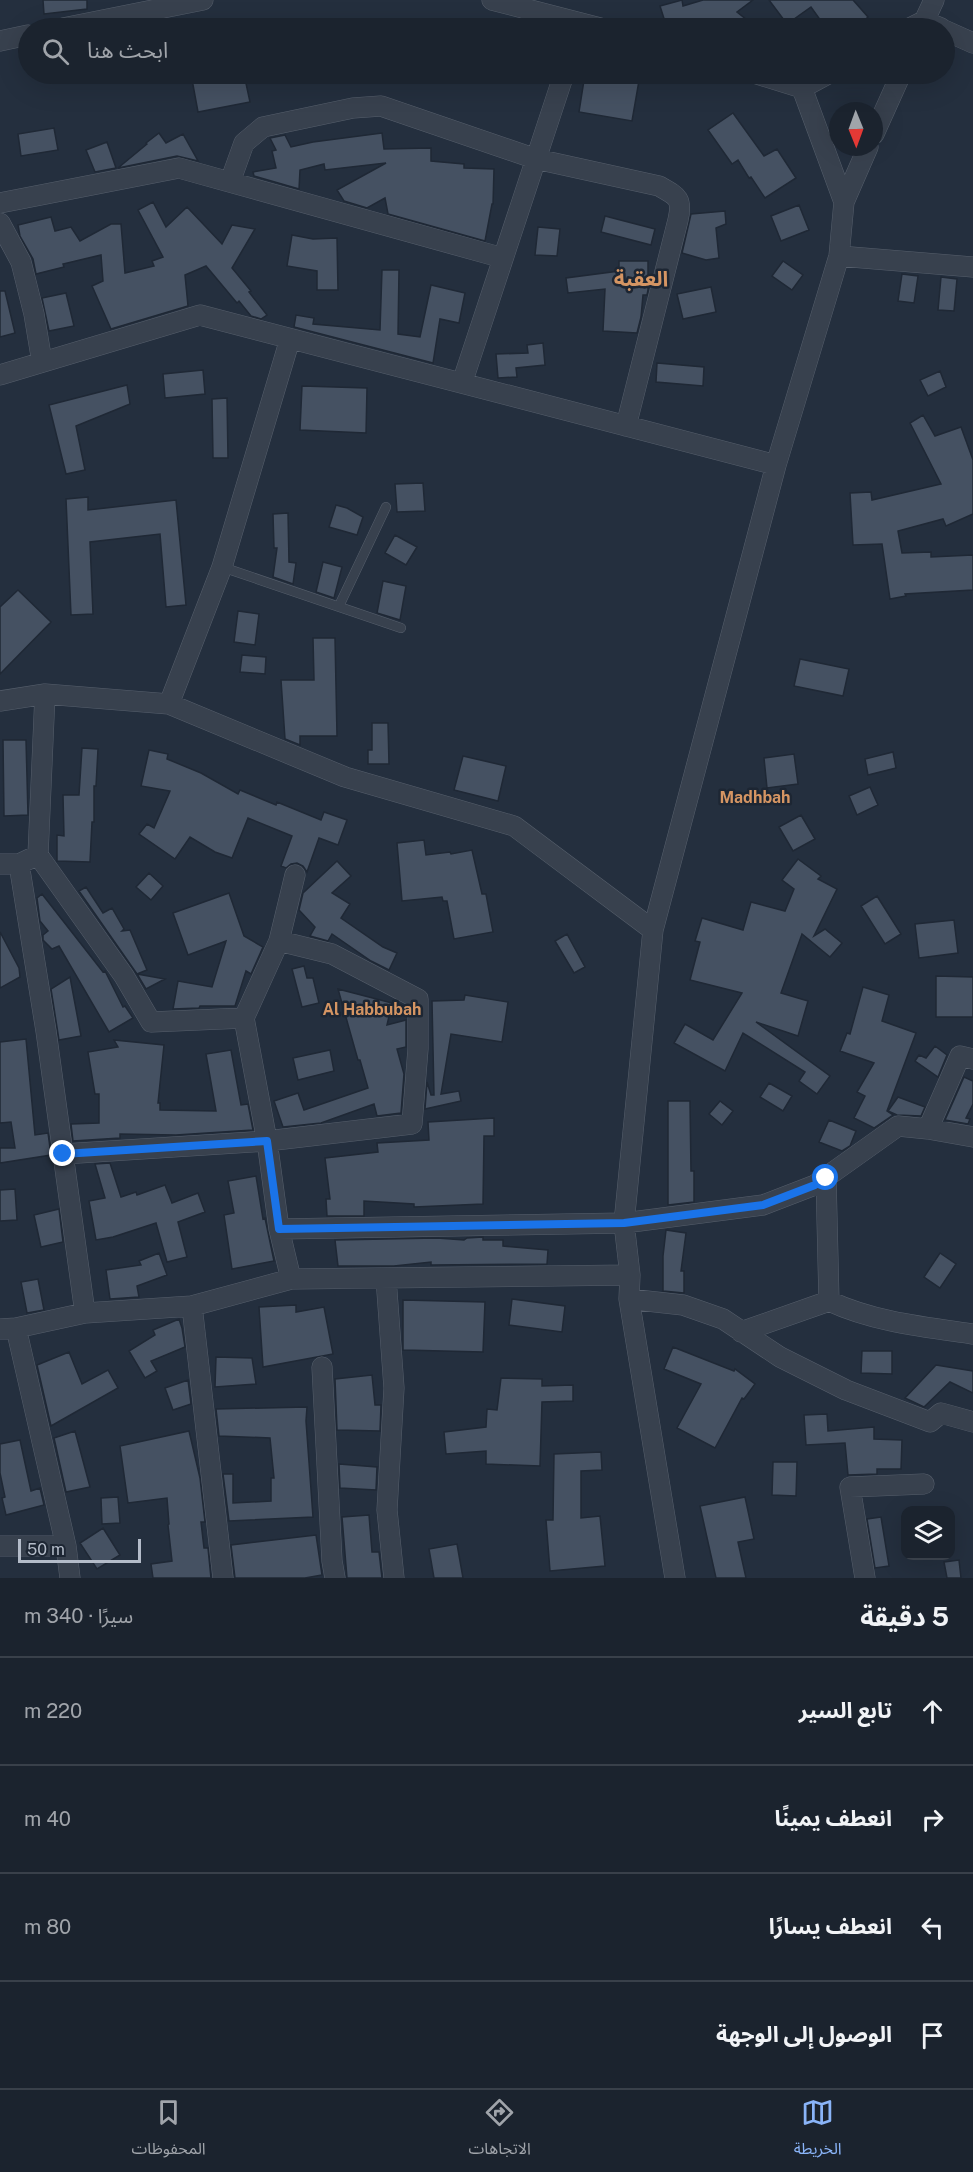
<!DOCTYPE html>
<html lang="ar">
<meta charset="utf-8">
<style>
body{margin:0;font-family:"Public Sans","Noto Sans Arabic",sans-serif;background:#242b36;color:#f1f3f6;direction:rtl}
.controls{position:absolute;right:18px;bottom:18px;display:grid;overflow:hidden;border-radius:12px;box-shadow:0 6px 24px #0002}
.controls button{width:54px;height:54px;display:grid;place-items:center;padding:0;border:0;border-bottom:2px solid #39404a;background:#1b232e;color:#f1f3f6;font:30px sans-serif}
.compass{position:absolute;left:829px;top:102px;width:54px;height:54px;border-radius:50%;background:#1b232e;box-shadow:0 6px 24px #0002;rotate:179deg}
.scale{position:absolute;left:18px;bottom:15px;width:123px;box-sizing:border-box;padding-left:6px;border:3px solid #b4bcc9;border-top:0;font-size:16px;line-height:21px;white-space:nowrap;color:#b4bcc9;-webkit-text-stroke:4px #1d2633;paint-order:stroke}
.stop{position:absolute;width:18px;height:18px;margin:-14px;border:4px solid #1a73e8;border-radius:50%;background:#fff}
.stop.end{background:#1a73e8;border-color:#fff;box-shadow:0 2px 6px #0008}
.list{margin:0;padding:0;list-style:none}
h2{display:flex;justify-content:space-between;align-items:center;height:78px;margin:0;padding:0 24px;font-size:26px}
h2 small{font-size:20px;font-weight:400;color:#a0a4aa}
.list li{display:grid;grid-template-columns:39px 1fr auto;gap:18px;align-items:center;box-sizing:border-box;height:108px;padding:0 24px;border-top:2px solid #39404a}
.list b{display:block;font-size:22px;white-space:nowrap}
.list em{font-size:20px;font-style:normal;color:#a0a4aa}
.icon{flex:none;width:33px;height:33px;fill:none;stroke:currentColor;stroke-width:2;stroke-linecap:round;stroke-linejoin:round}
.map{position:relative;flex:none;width:973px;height:1578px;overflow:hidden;direction:ltr}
.search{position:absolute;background:#1b232e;box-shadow:0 6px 24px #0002;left:18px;right:18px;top:18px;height:66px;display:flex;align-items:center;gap:15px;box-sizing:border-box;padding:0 21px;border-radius:33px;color:#a0a4aa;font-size:22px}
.sheet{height:510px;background:#1b232e}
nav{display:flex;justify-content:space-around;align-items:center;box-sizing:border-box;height:84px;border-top:2px solid #39404a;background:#1b232e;font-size:16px;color:#a0a4aa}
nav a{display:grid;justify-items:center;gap:3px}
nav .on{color:#8ab4f8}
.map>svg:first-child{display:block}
</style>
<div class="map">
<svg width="973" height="1578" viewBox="0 0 973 1578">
<rect width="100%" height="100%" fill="#242f3e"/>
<path fill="#455162" stroke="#1f2835" stroke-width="1.5" d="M43 0H87V9L44 14Z
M682 0 683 6 703 0H753L737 12 757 28H667L660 6Z
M769 0H853L868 17 856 28H826L811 7 787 24Z
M191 74H244L250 102 198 112Z
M585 74 640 75 632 121 579 112Z
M733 113 764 156 777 149 796 178 765 198 751 177 749 178 738 160 732 164 708 130Z
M54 128 58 150 21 156 18 134Z
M159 133 166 143 183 134 198 161 177 156 118 168 147 144 146 143Z
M382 133 384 149 431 148V161L464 164V168L494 169 493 204H492L485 241 388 214 385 198 367 208 344 201 337 190 386 163 325 170 324 164 300 170 299 189 254 176 253 172 276 168 272 151 276 150 270 138 285 135 291 147 313 142Z
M107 142 116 168 95 172 86 150Z
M153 202 166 227 187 207 222 244 232 225 255 229 232 268 251 291 249 292 267 315 261 319 251 316 239 301 237 303 206 266 185 275 188 306 111 329 92 286 103 281 101 255 63 264 64 267 36 274 33 259 20 236 18 225 51 217 55 231 71 227 80 241 111 224H121L125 273 154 266 152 261 163 257 138 210Z
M799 205 809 230 781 241 771 216Z
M725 211 726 224 716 228 719 258 706 260 682 253 691 214Z
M605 216 655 229 651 245 601 232Z
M538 227 560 229 557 256 535 255Z
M292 235 313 239 337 238 338 290H317V271L287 266Z
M619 261H648V290L647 295H643L641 317 637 333 603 331 605 289 568 293 566 278 619 271Z
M783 261 803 275 792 290 772 276Z
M382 270H399L398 334 420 337 431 285 465 293 459 323 440 319 433 363 294 327 296 315 314 318 313 324 380 330Z
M902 274 918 276 914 303 898 301Z
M941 277 957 279 954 311 938 310Z
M711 287 716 312 683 319 677 294Z
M0 291H5L15 333 0 337Z
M66 293 74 326 49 331 42 298Z
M543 343 545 365 516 368 517 377 498 378 496 354 528 353 527 345Z
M657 363 704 367 703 386 656 382Z
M203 370 205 394 165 398 163 374Z
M940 371 946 387 928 396 920 380Z
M127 385 130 404 76 426 85 470 66 474 49 405Z
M302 386 367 388 366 433 300 430Z
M227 398 228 458H213L212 399Z
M923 415 935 436 961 427 973 460V514L946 526 943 519 898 531 902 553 931 552V557L973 555V590L905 594 906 596 890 599 882 544 853 545 850 493 871 492 872 500 941 484 910 423Z
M423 483 425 511 397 512 395 484Z
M88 497V510L176 500 186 605 166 607 160 534 90 542 93 614 71 615 66 499Z
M336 505 347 508 363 517 357 535 329 527Z
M288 513 289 562 296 563 293 584 273 577 277 548H274L273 514Z
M395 535 417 547 406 565 385 553Z
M323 562 342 567 334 598 316 592Z
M383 581 406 586 400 620 377 613Z
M18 590 51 622 0 674V607Z
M238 611 259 614 255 645 234 642Z
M313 638H335L337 736H300V745L285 739 281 680H314Z
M242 655 266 657 265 674 240 672Z
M800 659 849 669 843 696 794 686Z
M372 723H388L389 764H368V750H372Z
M3 740H26L28 815 4 816Z
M82 748 98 749 96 786H94V822H92L90 862 57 861V835L64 836 63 795H79Z
M149 750 168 754 167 759 201 773 238 794 240 790 276 805 277 802 321 820 324 812 347 820 338 845 319 838 307 872 303 866 297 863 291 864 286 868 281 866 292 836 248 818 232 858 215 852 190 837 175 859 139 834 147 824 154 828 170 791 141 786Z
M893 752 896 768 868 775 865 759Z
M794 754 798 784 767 788 764 758Z
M463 756 506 766 498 801 454 790Z
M870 787 878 805 857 815 849 796Z
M801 815 815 839 793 851 779 827Z
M424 840 426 855 450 852 451 854 472 850 482 894H486L493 932 454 939 447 901H443L442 897 402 901 397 843Z
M798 859 821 876 818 879 837 889 814 936 825 929 842 943 830 957 802 934 781 993 808 1001 798 1036 756 1022 830 1076 817 1094 799 1081 805 1072 743 1033 725 1071 674 1043 685 1024 713 1040 742 993 690 980 700 942 695 941 702 918 743 930 751 902 785 911 794 889 782 880Z
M337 861 351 876 332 893 350 904 341 918 383 947 397 953 389 970 371 961 332 934 328 941 310 936 315 927 299 910 303 893Z
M149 873 163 886 151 900 136 887Z
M86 887 103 913 112 908 124 929 122 931 130 930 147 970 137 974 79 891Z
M229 893 244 936 263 947 251 974 246 971 235 1006H200L199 1008 173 1009 178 981 212 987 226 941 188 955 173 913Z
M42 894 103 972 105 971 123 1007 125 1006 133 1018 109 1032 59 946 52 949 43 940V935L48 931 40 921 37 898Z
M877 896 901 934 885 944 861 906Z
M954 920 958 953 919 958 915 924Z
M0 932 19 968 20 977 0 988Z
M567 934 585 967 574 973 555 941Z
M304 966 307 978H313L319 1003 302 1007 292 969Z
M137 974 165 979 146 989Z
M936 976 973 977V1017H936Z
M70 977 81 1036 59 1040 51 989Z
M863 987 889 995 882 1021 916 1033 887 1111 893 1115 874 1128 854 1118 865 1096 857 1092 874 1063 840 1051 847 1033 850 1034Z
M338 989 392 1003 387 1025 406 1020V1047L397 1049 404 1074 401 1113 377 1116 374 1104 321 1123 283 1127 274 1101 298 1093 304 1110 368 1088 360 1060H358Z
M465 995 508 1002 502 1042 451 1034 441 1094 459 1091 461 1101 425 1109 427 1082 431 1095H434L432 1001 464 1000Z
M26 1039 35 1135 48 1133 51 1155 0 1163V1148H15L11 1122 0 1123V1042Z
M114 1040 164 1045 158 1103H160V1110L216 1111 206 1054 231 1050 241 1105 248 1104 253 1130 176 1135 120 1134V1138L73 1141 71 1124 99 1123V1094H95L88 1052 118 1047Z
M935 1046 947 1055 938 1077 915 1061 919 1055 926 1058Z
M330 1050 334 1071 298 1080 293 1058Z
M964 1077 973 1081V1104L966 1118 970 1119 968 1124 945 1120Z
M769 1083 792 1096 783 1111 760 1097Z
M898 1097 925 1107 921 1116 897 1115 888 1111Z
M668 1101H690L691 1171H694V1202L668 1205Z
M720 1101 733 1111 722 1125 709 1114Z
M494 1118V1136H484L483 1204 414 1207V1204L364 1201V1216H327L326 1199H330L325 1158 378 1152 377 1143 429 1140 428 1122Z
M829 1120 856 1131 850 1146 842 1151 819 1142Z
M110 1163 121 1197 136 1192 137 1195 165 1185 172 1203 198 1193 205 1212 178 1222 187 1257 167 1262 156 1223 113 1237 96 1240 89 1201 105 1198 95 1164Z
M256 1176 263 1219 265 1218 274 1261 232 1269 224 1215 234 1213 228 1181Z
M15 1189 17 1220 0 1221V1190Z
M59 1209 63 1242 41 1247 34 1215Z
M666 1230 686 1233 681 1271H684V1293L663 1291V1256Z
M483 1237V1240H503V1246L548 1250 547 1264 431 1265V1262L394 1266H338L335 1240 437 1238 464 1240 467 1238Z
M159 1253 167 1275 137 1286 139 1297 110 1299 106 1270 141 1265 139 1261Z
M940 1253 956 1264 940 1288 924 1277Z
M38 1279 44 1310 27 1313 21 1282Z
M512 1299 565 1306 562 1332 509 1325Z
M403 1300 485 1302 483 1352 403 1350Z
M296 1305V1312L324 1307 333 1354 263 1367 259 1307Z
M179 1319 182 1328 185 1347 151 1361 157 1371 145 1378 129 1351 155 1335 153 1330Z
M673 1347 734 1371 735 1369 755 1384 744 1399 742 1398 715 1448 677 1428 701 1384 664 1369Z
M862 1351H892V1374L861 1373Z
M69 1352 82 1384 108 1370 118 1388 51 1426 37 1365Z
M216 1357 252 1358 256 1384 215 1387Z
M936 1365 973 1371V1393L950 1382 924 1407 905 1398Z
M372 1375 375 1405H381L380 1431 337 1430 335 1379Z
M501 1378 542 1379V1386L573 1385V1401L542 1402 540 1466 486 1464V1451L446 1454 444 1432 486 1427 487 1409 497 1410Z
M188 1380 191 1404 173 1410 165 1388Z
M307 1407 306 1421 313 1517 229 1521 223 1474H233V1503L271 1501V1478H274L270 1438 219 1436 216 1409Z
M827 1414 828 1431 874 1427V1439L902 1440 901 1469H877V1474L848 1475 845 1443 806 1445 804 1415Z
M75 1431 90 1487 66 1492 54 1438Z
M189 1431 200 1478 205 1522H201L204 1548H208L211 1578H153L151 1564 172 1561 168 1525 169 1524 167 1498 128 1503 120 1446Z
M20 1440 31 1491 40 1488 44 1505 6 1515 2 1498 5 1497 0 1473V1444Z
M601 1452 602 1470 581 1471V1518L600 1516 605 1566 550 1571 546 1520H553L554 1454Z
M773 1462H797L796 1496 772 1495Z
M339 1464 377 1467 376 1490 340 1488Z
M118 1497 120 1523 102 1524 101 1498Z
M745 1497 754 1539 738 1542 746 1578H716L700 1506Z
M369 1515 372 1552H379L382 1578H347L342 1517Z
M881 1517 889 1566 875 1568 867 1519Z
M103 1528 120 1555 97 1569 80 1543Z
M316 1535 322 1575 305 1578H235L231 1545Z
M457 1544 463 1578H434L429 1549Z
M959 1560 961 1578H947L944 1562Z"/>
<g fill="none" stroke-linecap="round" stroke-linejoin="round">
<defs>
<path id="service" d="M222 567 401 628
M339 606 386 507"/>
<path id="minor" d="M492 0 600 28
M63 28 203 0
M910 28 924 21 941 28
M921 28 934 0
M944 30 973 43
M0 41 28 35
M757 74 802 88
M828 74 802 88 844 202
M874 134 901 74
M230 182 244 143 263 127 353 108 381 106 536 159 659 186C677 196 683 198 678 220L626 426
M0 203 179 168 503 258
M0 223 21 262 34 314 42 362
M839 256 973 267
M0 375 200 315 776 465
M462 383 564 74
M0 701 45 694 169 704 345 777 514 826 653 930
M169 704 222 567 290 339
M38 855 124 976 151 1022 244 1018 267 1141 279 1229
M0 864H19L38 855 45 694
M19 864 46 1031 85 1313
M244 1018 279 941 295 875
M928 1129 960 1056 973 1059
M63 1154 267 1141 412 1124 418 1049V999L332 954 279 941
M386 1278 394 1388 387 1510 394 1578
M291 1279 279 1229 624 1223 763 1205 815 1185 898 1126 928 1129 973 1137
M629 1299 683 1305 723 1319 780 1357 846 1390 930 1422 941 1413 973 1422
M829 1301C874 1322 924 1327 973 1334
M192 1306 223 1578
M16 1328 66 1546 70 1578
M0 1329 16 1328 85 1313 192 1306 291 1279 630 1275
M741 1332 829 1301 826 1177
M322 1367 332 1561 335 1578
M0 1546H66
M675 1578 629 1299 630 1275 624 1223 653 930 776 465 839 256 844 202 868 147
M865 1578 850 1487 924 1484"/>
</defs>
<use href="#service" stroke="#565f6c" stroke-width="10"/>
<use href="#minor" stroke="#565f6c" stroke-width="21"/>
<use href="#service" stroke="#38414e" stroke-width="9"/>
<use href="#minor" stroke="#38414e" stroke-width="20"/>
</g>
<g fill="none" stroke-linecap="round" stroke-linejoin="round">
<path stroke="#1a73e8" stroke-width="8" d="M63 1154 267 1141 279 1229 624 1223 763 1205 815 1185 826 1178"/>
</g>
<g text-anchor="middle" stroke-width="5" stroke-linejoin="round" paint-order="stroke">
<g font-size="16" font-weight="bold" fill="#d59563" stroke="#1d2633">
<text x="755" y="803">Madhbah</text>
<text x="372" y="1015">Al Habbubah</text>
</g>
<g font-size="21" font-weight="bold" fill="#d59563" stroke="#1d2633">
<text x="641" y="286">العقبة</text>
</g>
</g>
</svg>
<div class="controls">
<button><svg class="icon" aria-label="layers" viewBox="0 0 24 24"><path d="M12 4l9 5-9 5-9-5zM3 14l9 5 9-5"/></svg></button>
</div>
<svg class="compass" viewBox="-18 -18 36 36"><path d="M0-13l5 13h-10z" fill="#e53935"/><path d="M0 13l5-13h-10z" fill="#a0a4aa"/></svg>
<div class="scale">50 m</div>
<div class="stop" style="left:826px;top:1178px"></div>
<div class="stop end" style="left:63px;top:1154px"></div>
<div class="search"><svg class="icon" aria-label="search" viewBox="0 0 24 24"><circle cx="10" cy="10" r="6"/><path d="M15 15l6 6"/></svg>ابحث هنا</div>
</div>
<section class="sheet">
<h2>5 دقيقة<small>سيرًا · 340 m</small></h2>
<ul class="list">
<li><svg class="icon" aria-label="ahead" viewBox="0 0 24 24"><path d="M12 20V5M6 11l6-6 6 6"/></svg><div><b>تابع السير</b></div><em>220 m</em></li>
<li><svg class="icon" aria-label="right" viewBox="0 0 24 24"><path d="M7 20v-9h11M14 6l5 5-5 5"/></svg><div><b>انعطف يمينًا</b></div><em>40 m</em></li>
<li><svg class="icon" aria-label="left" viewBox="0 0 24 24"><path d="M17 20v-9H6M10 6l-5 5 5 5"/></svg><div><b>انعطف يسارًا</b></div><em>80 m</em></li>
<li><svg class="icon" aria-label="arrive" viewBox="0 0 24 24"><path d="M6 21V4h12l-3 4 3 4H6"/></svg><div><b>الوصول إلى الوجهة</b></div></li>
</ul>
</section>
<nav>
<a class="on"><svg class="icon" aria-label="map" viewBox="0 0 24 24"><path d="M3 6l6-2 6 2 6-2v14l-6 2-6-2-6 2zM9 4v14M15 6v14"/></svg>الخريطة</a>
<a><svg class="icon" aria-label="directions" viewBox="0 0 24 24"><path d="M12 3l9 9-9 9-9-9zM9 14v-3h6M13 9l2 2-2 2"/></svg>الاتجاهات</a>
<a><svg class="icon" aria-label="saved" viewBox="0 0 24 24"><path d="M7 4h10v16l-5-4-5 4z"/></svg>المحفوظات</a>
</nav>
